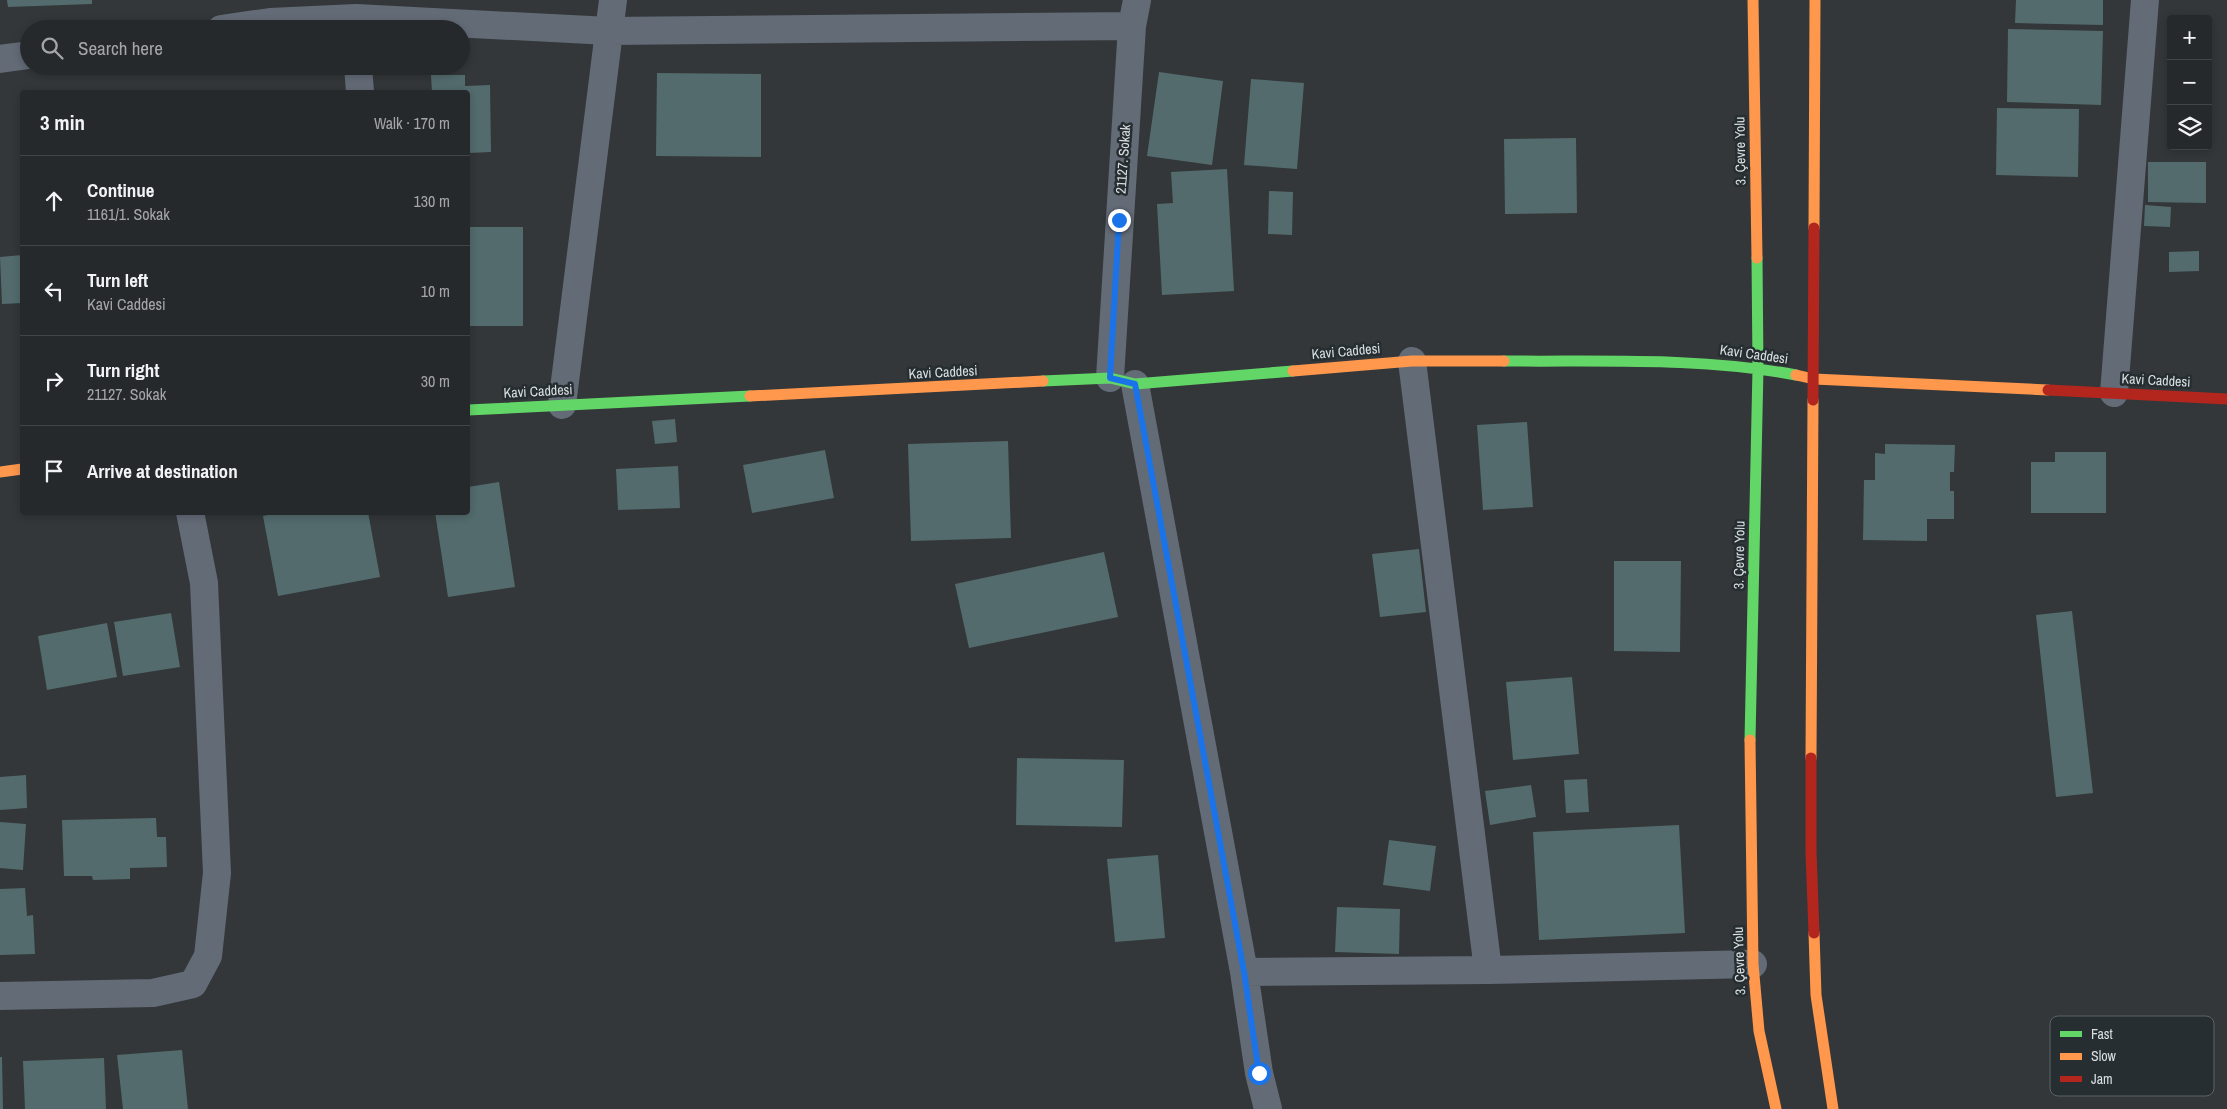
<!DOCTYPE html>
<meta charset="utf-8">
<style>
body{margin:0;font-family:"Archivo Narrow",sans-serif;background:#2e3133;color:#f1f3f6}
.controls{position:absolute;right:15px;top:15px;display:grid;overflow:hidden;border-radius:5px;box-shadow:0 2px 8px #0003}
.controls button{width:45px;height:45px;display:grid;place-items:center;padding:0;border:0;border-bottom:1px solid #424547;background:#26292b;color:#f1f3f6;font:25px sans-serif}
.stop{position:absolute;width:15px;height:15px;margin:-11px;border:4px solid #1a73e8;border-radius:50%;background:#fff}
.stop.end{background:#1a73e8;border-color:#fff;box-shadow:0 1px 5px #0008}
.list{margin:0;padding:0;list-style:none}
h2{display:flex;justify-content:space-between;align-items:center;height:65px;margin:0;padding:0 20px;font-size:21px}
h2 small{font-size:16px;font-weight:400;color:#a4a6a9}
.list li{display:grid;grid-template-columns:32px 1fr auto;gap:15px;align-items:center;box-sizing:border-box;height:90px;padding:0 20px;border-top:1px solid #424547}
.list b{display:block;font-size:19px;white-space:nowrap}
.list p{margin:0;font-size:16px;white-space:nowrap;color:#a4a6a9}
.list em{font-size:16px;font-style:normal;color:#a4a6a9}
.icon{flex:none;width:28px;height:28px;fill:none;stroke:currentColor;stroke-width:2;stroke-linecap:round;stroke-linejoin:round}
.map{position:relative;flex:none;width:2227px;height:1109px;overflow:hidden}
.search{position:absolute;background:#26292b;box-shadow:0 2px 8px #0003;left:20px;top:20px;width:450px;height:55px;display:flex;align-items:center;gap:12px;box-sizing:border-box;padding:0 18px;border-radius:28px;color:#a4a6a9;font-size:19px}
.panel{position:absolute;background:#26292b;box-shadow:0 2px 8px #0003;left:20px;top:90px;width:450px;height:425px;border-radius:5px}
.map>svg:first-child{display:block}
</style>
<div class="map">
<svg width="2227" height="1109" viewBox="0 0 2227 1109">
<rect width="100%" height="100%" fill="#333739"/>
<path fill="#536b6d" d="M7 0H92V4L8 7Z
M2016 0H2103V25L2015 23Z
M2008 29 2103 31 2101 105 2007 102Z
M1159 72 1223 81 1212 165 1147 156Z
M657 73 761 74V157L656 156Z
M431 75H465V86L490 85 491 152 468 153V92H432Z
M1251 79 1304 83 1297 169 1244 165Z
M1997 108 2079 109 2078 177 1996 175Z
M1576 138 1577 213 1505 214 1504 139Z
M2148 162H2206V203L2148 202Z
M1227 169 1234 291 1162 295 1157 204 1173 203 1171 172Z
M1269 191 1293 192 1292 235 1268 234Z
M2145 205 2171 207 2170 227 2144 226Z
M468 227H523V326H468Z
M2199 251V271L2169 272V252Z
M22 255V303L2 304 0 257Z
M675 419 677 442 655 444 652 421Z
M1527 422 1533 507 1483 510 1477 425Z
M1008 441 1011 538 911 541 908 444Z
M1885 444 1955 445 1954 472H1950V491H1954V519H1927V541L1863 540 1864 480H1875V453L1885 454Z
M825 450 834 498 752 513 743 465Z
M2055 452H2106V513H2031V462H2055Z
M678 466 680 508 618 510 616 469Z
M499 482 515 587 448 597 435 512H468V487Z
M280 512H368L380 577 278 596 263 516Z
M1419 549 1426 612 1380 617 1372 554Z
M1104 552 1118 617 969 648 955 584Z
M1614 561H1681L1680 652 1614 651Z
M2072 611 2093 793 2056 797 2036 615Z
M171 613 180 667 123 676 114 622Z
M107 623 117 677 47 690 38 636Z
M1572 677 1579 754 1513 760 1506 682Z
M1017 758 1124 760 1122 827 1016 825Z
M26 775 27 808 0 810V777Z
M1587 779 1589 812 1566 813 1564 780Z
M1531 785 1536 817 1490 825 1485 791Z
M156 818 157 837H166L167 867 130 868V879L93 880 92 876H64L62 820Z
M0 822 26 824 23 870 0 868Z
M1679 825 1685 933 1539 940 1533 832Z
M1389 840 1436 846 1430 891 1383 885Z
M1158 855 1165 938 1115 942 1107 859Z
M25 888 27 916 33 915 35 954 0 955V889Z
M1337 907 1400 909 1399 954 1335 952Z
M182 1050 188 1109H123L117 1055Z
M0 1057H2L3 1109H0Z
M104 1058 106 1109H25L23 1061Z"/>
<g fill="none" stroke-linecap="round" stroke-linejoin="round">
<path stroke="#636b77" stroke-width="28" d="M221 29 270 22 356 18 609 31 1132 26
M0 59 29 55
M358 66 360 92
M1412 361 1488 970
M1110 378 1132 26 1137 0
M1135 384 1244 972 1259 1073 1268 1109
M2114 393 2145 0
M562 405 613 0
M1244 972 1488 970 1753 964
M0 996 153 993 193 984 208 956 217 873 204 583 190 512"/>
<path stroke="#63d668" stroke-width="11" d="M1504 361C1601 362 1700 357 1796 375
M1043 381 1110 378 1135 384 1293 371
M468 410 750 396
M1750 740 1758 368 1757 258"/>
<path stroke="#ff974d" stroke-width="11" d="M1753 0 1757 258
M1814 228 1815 0
M1293 371 1412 361H1504
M1796 375 1814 379 2048 390
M750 396 1043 381
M0 472 22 469
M1750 740 1753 964 1759 1031 1776 1109
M1811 758 1813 400
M1814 933 1816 995 1833 1109"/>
<path stroke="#b3261e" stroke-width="11" d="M2048 390 2227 399
M1813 400 1814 228
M1811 758V851L1814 933"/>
</g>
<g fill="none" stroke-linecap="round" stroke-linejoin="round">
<path stroke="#1a73e8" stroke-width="6" d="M1119 220 1110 378 1135 384 1244 972 1259 1073"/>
</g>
<g text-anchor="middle" stroke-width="5" stroke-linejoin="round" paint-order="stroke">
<g font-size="14" fill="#dadfe2" stroke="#262e32">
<text transform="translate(1740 151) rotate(-91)" y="5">3. Çevre Yolu</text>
<text transform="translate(1123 159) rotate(-86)" y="5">21127. Sokak</text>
<text transform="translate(1346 351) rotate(-5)" y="5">Kavi Caddesi</text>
<text transform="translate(1754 354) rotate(8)" y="5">Kavi Caddesi</text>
<text transform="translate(943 372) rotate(-3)" y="5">Kavi Caddesi</text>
<text transform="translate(2156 380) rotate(3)" y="5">Kavi Caddesi</text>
<text transform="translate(538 391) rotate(-3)" y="5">Kavi Caddesi</text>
<text transform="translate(1739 555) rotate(-89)" y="5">3. Çevre Yolu</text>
<text transform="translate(1739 961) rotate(-92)" y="5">3. Çevre Yolu</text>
</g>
</g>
<rect x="2050" y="1016" width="164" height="80" rx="8" fill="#262e32" stroke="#5c6367" stroke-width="1"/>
<rect x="2060" y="1031" width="22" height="6" fill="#63d668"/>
<rect x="2060" y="1053" width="22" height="7" fill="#ff974d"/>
<rect x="2060" y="1076" width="22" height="6" fill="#b3261e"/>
<g font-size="14" fill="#dadfe2">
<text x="2091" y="1039">Fast</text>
<text x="2091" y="1061">Slow</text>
<text x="2091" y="1084">Jam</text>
</g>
</svg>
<div class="controls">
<button>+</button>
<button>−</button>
<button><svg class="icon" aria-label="layers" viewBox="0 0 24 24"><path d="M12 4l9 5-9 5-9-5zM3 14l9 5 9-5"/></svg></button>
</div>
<div class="stop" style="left:1259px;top:1073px"></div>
<div class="stop end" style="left:1119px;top:220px"></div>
<div class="search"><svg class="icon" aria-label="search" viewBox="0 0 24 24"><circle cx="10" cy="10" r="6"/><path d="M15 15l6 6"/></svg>Search here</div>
<section class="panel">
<h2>3 min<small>Walk · 170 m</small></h2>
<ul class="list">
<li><svg class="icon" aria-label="ahead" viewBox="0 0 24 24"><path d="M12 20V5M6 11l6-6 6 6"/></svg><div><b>Continue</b><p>1161/1. Sokak</p></div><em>130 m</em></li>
<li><svg class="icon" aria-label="left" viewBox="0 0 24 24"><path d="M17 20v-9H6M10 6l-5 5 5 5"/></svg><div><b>Turn left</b><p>Kavi Caddesi</p></div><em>10 m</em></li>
<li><svg class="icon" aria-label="right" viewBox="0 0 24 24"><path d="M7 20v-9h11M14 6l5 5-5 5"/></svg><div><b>Turn right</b><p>21127. Sokak</p></div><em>30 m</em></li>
<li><svg class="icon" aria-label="arrive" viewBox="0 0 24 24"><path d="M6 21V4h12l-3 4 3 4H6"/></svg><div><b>Arrive at destination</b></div></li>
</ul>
</section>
</div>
